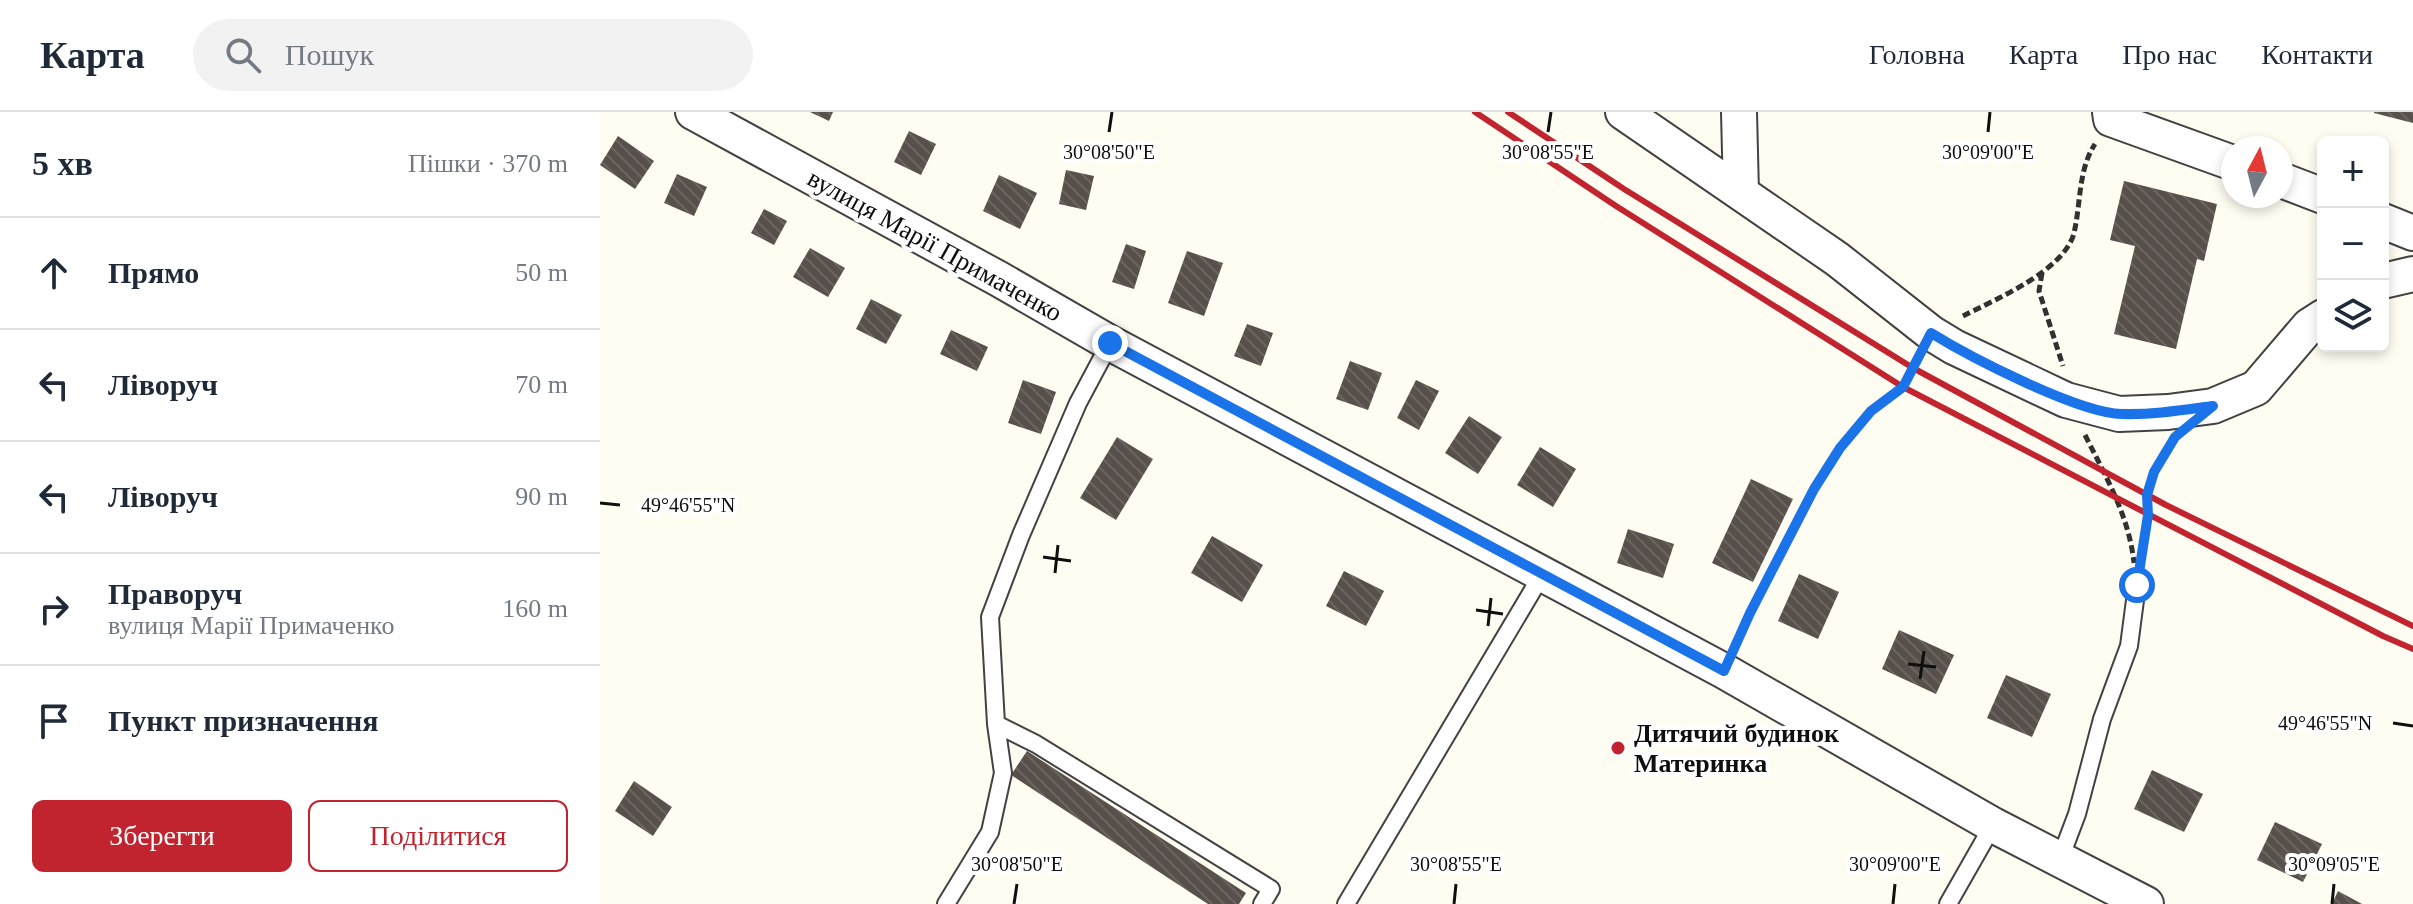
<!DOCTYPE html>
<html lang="uk">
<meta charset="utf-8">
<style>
body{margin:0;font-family:Georgia,serif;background:#f2f2f3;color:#1f2937}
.controls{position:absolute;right:24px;top:24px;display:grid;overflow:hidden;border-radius:12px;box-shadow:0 4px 12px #0003}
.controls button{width:72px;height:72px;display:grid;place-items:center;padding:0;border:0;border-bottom:2px solid #e0e1e3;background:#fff;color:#1f2937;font:40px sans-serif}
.compass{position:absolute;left:1621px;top:24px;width:72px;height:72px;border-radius:50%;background:#fff;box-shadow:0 4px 12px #0003;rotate:7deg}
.stop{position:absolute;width:24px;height:24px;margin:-18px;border:6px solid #1a73e8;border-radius:50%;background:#fff}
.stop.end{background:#1a73e8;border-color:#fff;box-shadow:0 2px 8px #0008}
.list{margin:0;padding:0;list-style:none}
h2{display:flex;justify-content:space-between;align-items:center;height:104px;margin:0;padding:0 32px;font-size:34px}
h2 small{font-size:26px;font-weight:400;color:#747a83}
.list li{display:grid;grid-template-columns:52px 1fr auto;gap:24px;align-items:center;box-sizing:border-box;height:112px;padding:0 32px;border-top:2px solid #e0e1e3}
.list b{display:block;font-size:30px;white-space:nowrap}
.list p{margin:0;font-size:26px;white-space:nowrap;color:#747a83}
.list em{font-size:26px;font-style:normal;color:#747a83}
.actions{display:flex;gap:16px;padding:24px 32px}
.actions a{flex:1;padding:18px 0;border:2px solid #c2242f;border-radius:12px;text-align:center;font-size:28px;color:#c2242f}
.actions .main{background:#c2242f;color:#fff}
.icon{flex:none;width:44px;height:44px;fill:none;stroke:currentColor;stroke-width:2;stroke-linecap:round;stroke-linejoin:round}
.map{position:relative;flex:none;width:1813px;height:792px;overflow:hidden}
header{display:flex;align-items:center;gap:48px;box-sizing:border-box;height:112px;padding:0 40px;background:#fff;border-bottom:2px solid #e0e1e3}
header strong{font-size:38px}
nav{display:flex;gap:44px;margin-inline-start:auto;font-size:28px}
.search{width:560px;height:72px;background:#f2f2f3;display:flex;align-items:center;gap:20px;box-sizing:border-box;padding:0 28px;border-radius:44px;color:#747a83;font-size:30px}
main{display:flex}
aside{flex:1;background:#fff}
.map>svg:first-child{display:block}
</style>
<header>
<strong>Карта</strong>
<div class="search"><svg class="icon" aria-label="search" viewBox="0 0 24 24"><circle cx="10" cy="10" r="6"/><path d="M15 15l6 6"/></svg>Пошук</div>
<nav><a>Головна</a><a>Карта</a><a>Про нас</a><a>Контакти</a></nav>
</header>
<main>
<aside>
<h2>5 хв<small>Пішки · 370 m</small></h2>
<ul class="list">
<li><svg class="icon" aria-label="ahead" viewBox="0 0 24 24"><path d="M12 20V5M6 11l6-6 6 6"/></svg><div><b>Прямо</b></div><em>50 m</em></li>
<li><svg class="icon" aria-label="left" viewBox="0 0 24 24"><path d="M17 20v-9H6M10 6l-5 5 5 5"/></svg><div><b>Ліворуч</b></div><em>70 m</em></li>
<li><svg class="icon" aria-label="left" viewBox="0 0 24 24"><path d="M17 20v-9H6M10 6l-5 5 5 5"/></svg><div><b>Ліворуч</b></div><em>90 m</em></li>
<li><svg class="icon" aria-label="right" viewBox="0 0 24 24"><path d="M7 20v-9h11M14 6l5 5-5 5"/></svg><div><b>Праворуч</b><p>вулиця Марії Примаченко</p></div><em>160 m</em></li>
<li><svg class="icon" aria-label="arrive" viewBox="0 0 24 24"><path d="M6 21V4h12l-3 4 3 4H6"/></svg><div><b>Пункт призначення</b></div></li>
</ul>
<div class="actions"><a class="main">Зберегти</a><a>Поділитися</a></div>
</aside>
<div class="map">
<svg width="1813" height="792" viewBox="0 0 1813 792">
<defs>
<pattern id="building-back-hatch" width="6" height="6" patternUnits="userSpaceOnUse" patternTransform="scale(2)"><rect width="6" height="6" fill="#58504b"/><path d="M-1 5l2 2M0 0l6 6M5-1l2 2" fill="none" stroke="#6b6561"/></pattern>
</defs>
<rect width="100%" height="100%" fill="#fffcf1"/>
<path fill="url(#building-back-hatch)" d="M210 0H233L229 9Z
M1774 0H1813V11L1774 1Z
M309 19 336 32 321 63 294 50Z
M18 24 54 49 35 77 0 53Z
M466 58 494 64 486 98 459 92Z
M77 62 107 75 94 104 64 91Z
M399 63 437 81 420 117 383 99Z
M1524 69 1617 92 1604 149 1597 147 1576 237 1514 222 1535 134 1510 128Z
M164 97 187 109 174 133 151 121Z
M526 132 546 139 534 177 512 170Z
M210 136 245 156 228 185 193 165Z
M587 139 623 151 604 204 568 191Z
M271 187 302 203 286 232 256 217Z
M647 212 673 221 661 254 634 244Z
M351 218 388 235 377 259 340 242Z
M750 249 782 261 768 298 736 287Z
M423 268 456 280 441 322 408 311Z
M816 268 839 279 819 318 797 306Z
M869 304 902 325 878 362 845 341Z
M517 325 553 347 516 408 480 386Z
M940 335 976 357 953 395 917 373Z
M1151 367 1193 387 1153 470 1112 451Z
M1028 417 1074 432 1063 466 1017 451Z
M612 424 663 453 642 490 591 461Z
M744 459 784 479 766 514 726 494Z
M1199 462 1239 480 1218 527 1178 509Z
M1299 518 1354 543 1336 582 1282 557Z
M1406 563 1451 582 1432 625 1387 606Z
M427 639 646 781 639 792H608L411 663Z
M1552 658 1603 682 1584 720 1534 697Z
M34 669 72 695 53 724 15 699Z
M1675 710 1722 732 1703 770 1657 748Z
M1738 779 1762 792H1732Z"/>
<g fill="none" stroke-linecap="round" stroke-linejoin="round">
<defs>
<path id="lane" d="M396 612 436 632 671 777 662 792
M1460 747 1477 702 1502 607 1529 534 1537 473
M346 792 390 720 403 661 396 612 390 505 421 423 478 291 510 231
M746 792 943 461
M1348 792 1393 713"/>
<path id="street" d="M93 0 399 167 510 231 1124 559 1393 713 1546 792
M1023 0 1237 147 1331 221 1354 235 1466 288 1519 302 1568 300 1613 294 1656 276 1709 214 1723 205
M1139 0 1141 81
M1510 0 1511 7 1633 51
M1681 68 1723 84
M1783 109 1813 121
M1783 169 1813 162"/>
</defs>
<use href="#lane" stroke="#424242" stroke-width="20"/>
<use href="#street" stroke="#424242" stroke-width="38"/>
<path stroke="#313131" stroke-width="5" stroke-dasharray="8 4" stroke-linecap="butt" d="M1442 161 1439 179 1463 254
M1363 204C1396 187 1464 159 1474 121 1481 91 1478 58 1495 32
M1485 323C1506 365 1529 404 1534 451
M1540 452 1548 403 1547 383 1554 360 1573 329
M1136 532 1214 377 1240 336 1271 299 1303 275 1318 247"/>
<use href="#lane" stroke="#fff" stroke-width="16"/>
<use href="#street" stroke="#fff" stroke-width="34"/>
<path stroke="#c2242f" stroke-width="6" d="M875 0 1016 94 1303 275 1783 524 1813 537
M908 0 1024 77 1313 256 1566 393 1813 514"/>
</g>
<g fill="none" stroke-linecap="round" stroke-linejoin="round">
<path stroke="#1a73e8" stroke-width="10" d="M510 231 1124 559 1150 501 1214 377 1240 336 1271 299 1303 275 1331 221C1370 245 1478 301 1522 302 1552 303 1583 298 1613 294L1575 325 1554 360 1547 383 1548 403 1537 473"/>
</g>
<path fill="none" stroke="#0f0f0f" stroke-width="3" d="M509 20 512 0M948 20 951 0M1388 20 1390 0M0 391 20 393M443 445 471 449M455 461 458 433M876 498 903 502M888 514 891 486M1308 552 1336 555M1320 567 1324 539M1793 611 1813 614M414 792 417 772M854 792 856 772M1293 792 1295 772M1732 792 1734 772"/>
<circle fill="#c2242f" stroke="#fff" stroke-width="3" cx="1018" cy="636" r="8"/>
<g text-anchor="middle" stroke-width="8" stroke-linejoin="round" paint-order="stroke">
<g font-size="26" fill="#0f0f0f" stroke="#fff">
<text transform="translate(335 133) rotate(29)" y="9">вулиця Марії Примаченко</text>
</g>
<g font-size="26" font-weight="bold" fill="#0f0f0f" stroke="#fff" text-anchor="start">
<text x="1034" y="630">Дитячий будинок<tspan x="1034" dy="30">Материнка</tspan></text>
</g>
</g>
<g font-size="20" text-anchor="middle" fill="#0f0f0f" stroke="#fff" stroke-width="8" stroke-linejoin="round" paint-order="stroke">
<text x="509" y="47">30°08'50"E</text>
<text x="948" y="47">30°08'55"E</text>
<text x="1388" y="47">30°09'00"E</text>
<text x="88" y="400">49°46'55"N</text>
<text x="1725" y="618">49°46'55"N</text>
<text x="417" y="759">30°08'50"E</text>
<text x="856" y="759">30°08'55"E</text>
<text x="1295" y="759">30°09'00"E</text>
<text x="1734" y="759">30°09'05"E</text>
</g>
</svg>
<div class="controls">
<button>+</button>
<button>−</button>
<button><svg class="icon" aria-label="layers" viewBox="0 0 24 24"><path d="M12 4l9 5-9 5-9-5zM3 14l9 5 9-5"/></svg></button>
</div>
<svg class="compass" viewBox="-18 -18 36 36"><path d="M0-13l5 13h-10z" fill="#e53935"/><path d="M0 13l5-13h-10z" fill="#747a83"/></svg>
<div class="stop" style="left:1537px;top:473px"></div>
<div class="stop end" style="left:510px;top:231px"></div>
</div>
</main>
